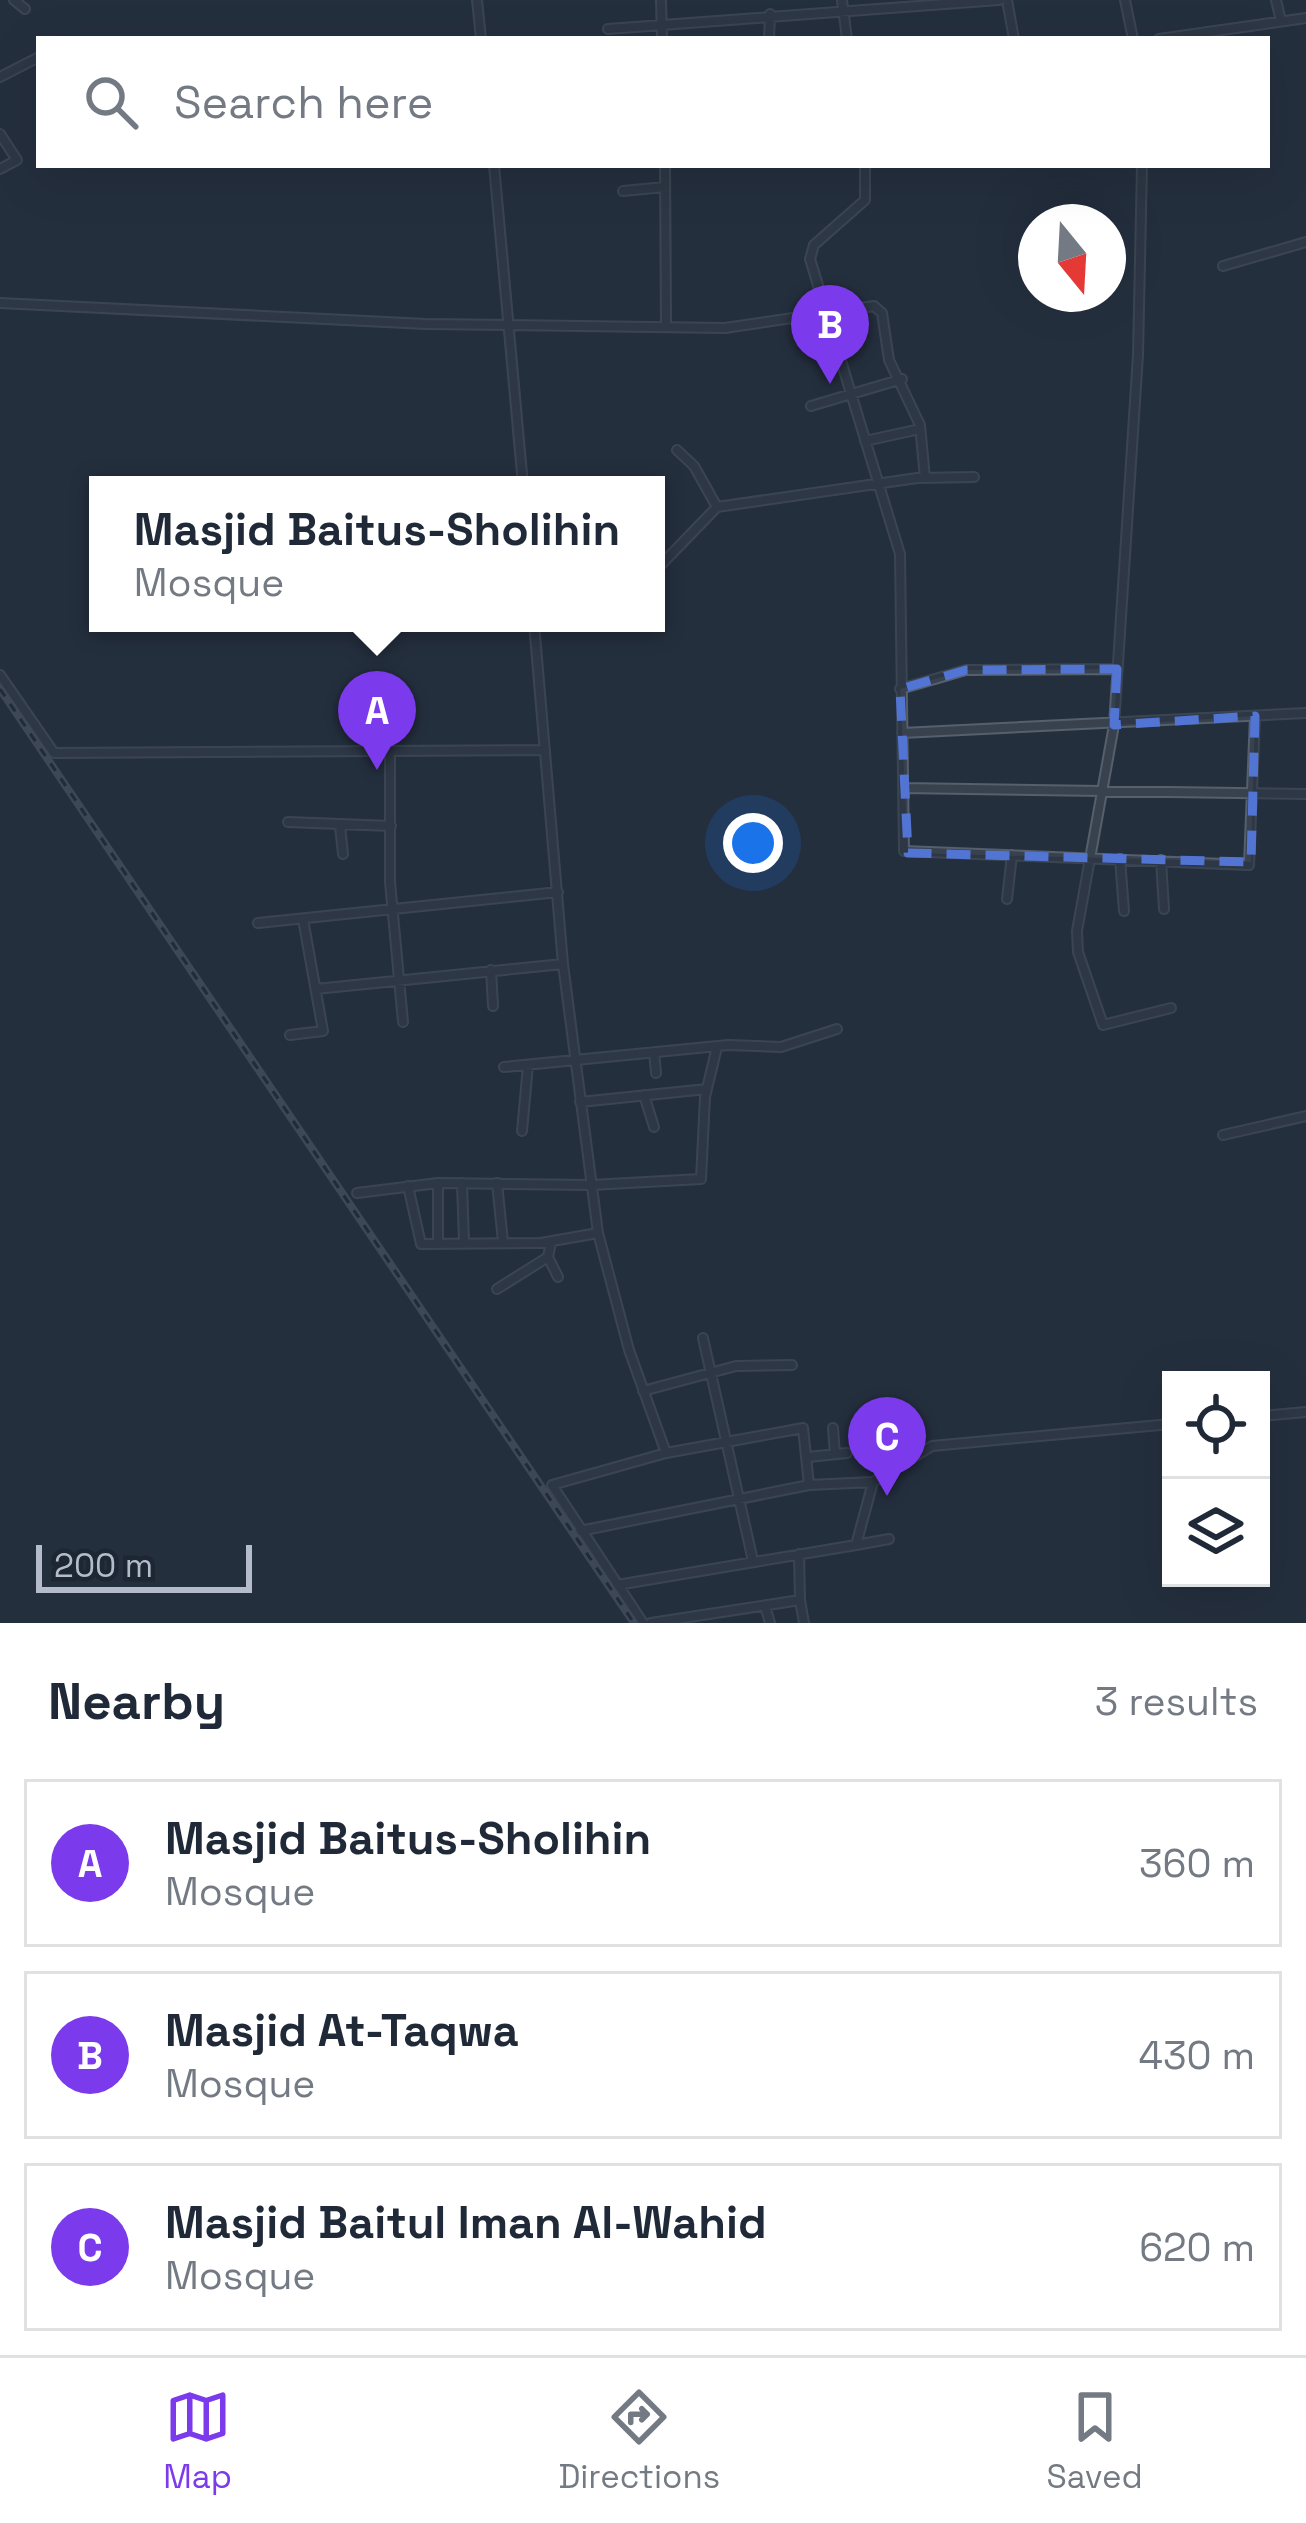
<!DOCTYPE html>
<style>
body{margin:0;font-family:"Space Grotesk",sans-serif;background:#f2f2f3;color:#1f2937}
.controls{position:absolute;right:36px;bottom:36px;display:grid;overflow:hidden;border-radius:0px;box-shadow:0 12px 48px #0002}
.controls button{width:108px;height:108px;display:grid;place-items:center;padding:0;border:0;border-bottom:3px solid #e0e1e3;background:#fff;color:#1f2937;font:60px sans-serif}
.compass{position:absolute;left:1018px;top:204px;width:108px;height:108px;border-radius:50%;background:#fff;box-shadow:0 12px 48px #0002;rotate:162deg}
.scale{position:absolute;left:36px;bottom:30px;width:216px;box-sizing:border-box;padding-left:12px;border:6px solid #b4bcc9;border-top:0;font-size:33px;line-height:42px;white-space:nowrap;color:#b4bcc9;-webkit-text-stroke:9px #1d2633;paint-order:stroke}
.you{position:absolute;left:753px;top:843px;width:42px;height:42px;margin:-30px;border:9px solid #fff;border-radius:50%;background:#1a73e8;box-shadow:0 0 0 18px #1a73e833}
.badge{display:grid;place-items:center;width:78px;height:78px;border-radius:50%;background:#7c3aed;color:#fff;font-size:39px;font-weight:700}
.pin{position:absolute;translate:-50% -99px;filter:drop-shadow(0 3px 6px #0008)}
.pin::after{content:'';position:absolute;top:63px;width:42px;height:36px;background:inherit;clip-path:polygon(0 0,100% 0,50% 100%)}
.popup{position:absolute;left:89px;top:476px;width:576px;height:156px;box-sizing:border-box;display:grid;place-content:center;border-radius:0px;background:#fff;filter:drop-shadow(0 3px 9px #0005);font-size:39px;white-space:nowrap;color:#747a83}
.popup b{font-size:45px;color:#1f2937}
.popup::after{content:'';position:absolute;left:50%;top:100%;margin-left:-24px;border:24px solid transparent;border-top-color:#fff}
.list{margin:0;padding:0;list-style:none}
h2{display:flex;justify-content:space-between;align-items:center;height:156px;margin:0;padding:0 48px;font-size:51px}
h2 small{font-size:39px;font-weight:400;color:#747a83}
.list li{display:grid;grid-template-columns:78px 1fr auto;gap:36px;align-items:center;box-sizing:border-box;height:168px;margin:0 24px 24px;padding:0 24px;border:3px solid #e0e1e3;border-radius:0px}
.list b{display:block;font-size:45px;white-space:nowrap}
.list p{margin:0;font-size:39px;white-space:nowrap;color:#747a83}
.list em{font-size:39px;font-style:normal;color:#747a83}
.icon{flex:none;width:66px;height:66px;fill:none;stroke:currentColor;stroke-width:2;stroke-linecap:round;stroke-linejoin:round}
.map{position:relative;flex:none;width:1306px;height:1623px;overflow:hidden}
.search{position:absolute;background:#fff;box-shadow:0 12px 48px #0002;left:36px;right:36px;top:36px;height:132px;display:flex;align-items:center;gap:30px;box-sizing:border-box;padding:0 42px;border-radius:0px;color:#747a83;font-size:45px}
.sheet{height:732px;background:#fff}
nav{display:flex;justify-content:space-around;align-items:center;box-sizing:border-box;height:168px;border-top:3px solid #e0e1e3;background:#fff;font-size:33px;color:#747a83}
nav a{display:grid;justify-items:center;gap:6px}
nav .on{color:#7c3aed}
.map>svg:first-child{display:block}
</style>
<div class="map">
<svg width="1306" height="1623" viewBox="0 0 1306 1623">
<rect width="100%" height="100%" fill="#242f3e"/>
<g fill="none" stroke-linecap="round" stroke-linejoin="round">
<defs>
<path id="street" d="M14 0 25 9
M477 0 481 39
M661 0 662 39
M842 0 847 39
M1007 0 1014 39
M1125 0 1133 39
M1276 0 1281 21
M608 29 999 0
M769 39 770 14
M1159 39 1306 18
M0 77 39 57
M0 134 17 160 0 169
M494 165 523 485
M665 165 666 325
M865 165V200L814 245 810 259 900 554 904 851 1249 865 1255 716
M1142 165 1138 355 1114 725 1077 931 1078 952 1103 1025 1171 1008
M623 191 665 187
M1223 266 1306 242
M0 303 426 324 725 328 874 306 882 313 889 360 920 425 925 478
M811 406 902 379
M865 441 920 429
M677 450 694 466 717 507 917 478 974 477
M656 570 717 507
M534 623 563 964 598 1233 629 1350 666 1453
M0 675 54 753 545 750
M900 689 966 670 1117 669
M902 733 1306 713
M390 752V882L403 1022
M903 788 1306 794
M288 822 391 826
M340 826 343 854
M1120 859 1124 911
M1161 860 1164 909
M1007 899 1012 855
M258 923 558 892
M491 970 493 1006
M316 989 563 964
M290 1035 323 1031 303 919
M654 1052 656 1073
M504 1067 728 1045 781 1047 837 1029
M644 1095 654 1127
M580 1102 707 1089
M522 1131 528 1065
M1223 1135 1306 1116
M438 1183V1243
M462 1183 464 1242
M497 1183 503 1242
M408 1186 421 1244 541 1243 598 1233
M357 1193 438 1183 591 1185 701 1179 705 1097 717 1047
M548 1257 558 1277
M497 1289 548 1257 551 1242
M703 1338 753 1561
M643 1391 736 1366 792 1365
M1261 1416 1306 1412
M833 1428 835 1454
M808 1457 847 1453
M580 1531 809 1485 873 1482
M856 1545 889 1539
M799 1554 800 1600
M617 1585 856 1545 873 1482 932 1446 1171 1424
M765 1606 770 1623
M643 1623 552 1485 666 1453 803 1428 809 1485
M651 1623 800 1600 804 1623"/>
</defs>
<use href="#street" stroke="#565f6c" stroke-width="12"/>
<use href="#street" stroke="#38414e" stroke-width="8"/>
<defs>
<path id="rail" d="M0 689 634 1623"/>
</defs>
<use href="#rail" stroke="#5a6575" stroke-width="8"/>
<use href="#rail" stroke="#1d2633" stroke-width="3" stroke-dasharray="9" stroke-linecap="butt"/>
</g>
<path d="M0 0H1306V1623H0ZM1117 669 1114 725 1255 716 1251 862 908 853 900 689 966 670Z" fill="#242f3e" fill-opacity=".55" fill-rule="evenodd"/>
<path fill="none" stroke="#5274d3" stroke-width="9" stroke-dasharray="24 15" stroke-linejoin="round" d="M1117 669 1114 725 1255 716 1251 862 908 853 900 689 966 670Z"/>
</svg>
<div class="controls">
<button><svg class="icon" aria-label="locate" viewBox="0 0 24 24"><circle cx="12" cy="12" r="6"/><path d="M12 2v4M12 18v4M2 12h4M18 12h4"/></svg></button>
<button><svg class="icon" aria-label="layers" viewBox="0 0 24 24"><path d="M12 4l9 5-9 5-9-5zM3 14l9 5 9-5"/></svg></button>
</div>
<svg class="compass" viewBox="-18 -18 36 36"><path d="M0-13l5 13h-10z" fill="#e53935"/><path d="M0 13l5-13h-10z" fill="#747a83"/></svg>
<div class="scale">200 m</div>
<div class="you"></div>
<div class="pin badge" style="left:377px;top:770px">A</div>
<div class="popup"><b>Masjid Baitus-Sholihin</b>Mosque</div>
<div class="pin badge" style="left:830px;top:384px">B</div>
<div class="pin badge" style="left:887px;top:1496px">C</div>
<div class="search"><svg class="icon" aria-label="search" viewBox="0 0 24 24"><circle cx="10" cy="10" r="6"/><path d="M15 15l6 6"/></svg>Search here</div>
</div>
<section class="sheet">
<h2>Nearby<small>3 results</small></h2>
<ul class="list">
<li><span class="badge">A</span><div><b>Masjid Baitus-Sholihin</b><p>Mosque</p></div><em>360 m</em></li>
<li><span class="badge">B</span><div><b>Masjid At-Taqwa</b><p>Mosque</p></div><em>430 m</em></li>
<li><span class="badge">C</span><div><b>Masjid Baitul Iman Al-Wahid</b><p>Mosque</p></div><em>620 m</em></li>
</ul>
</section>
<nav>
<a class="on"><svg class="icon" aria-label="map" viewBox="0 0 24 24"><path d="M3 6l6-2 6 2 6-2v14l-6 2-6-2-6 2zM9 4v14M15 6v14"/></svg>Map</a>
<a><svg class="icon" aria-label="directions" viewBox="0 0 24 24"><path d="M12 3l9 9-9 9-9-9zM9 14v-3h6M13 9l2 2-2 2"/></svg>Directions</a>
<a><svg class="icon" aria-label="saved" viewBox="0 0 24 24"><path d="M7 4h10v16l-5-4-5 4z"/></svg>Saved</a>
</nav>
